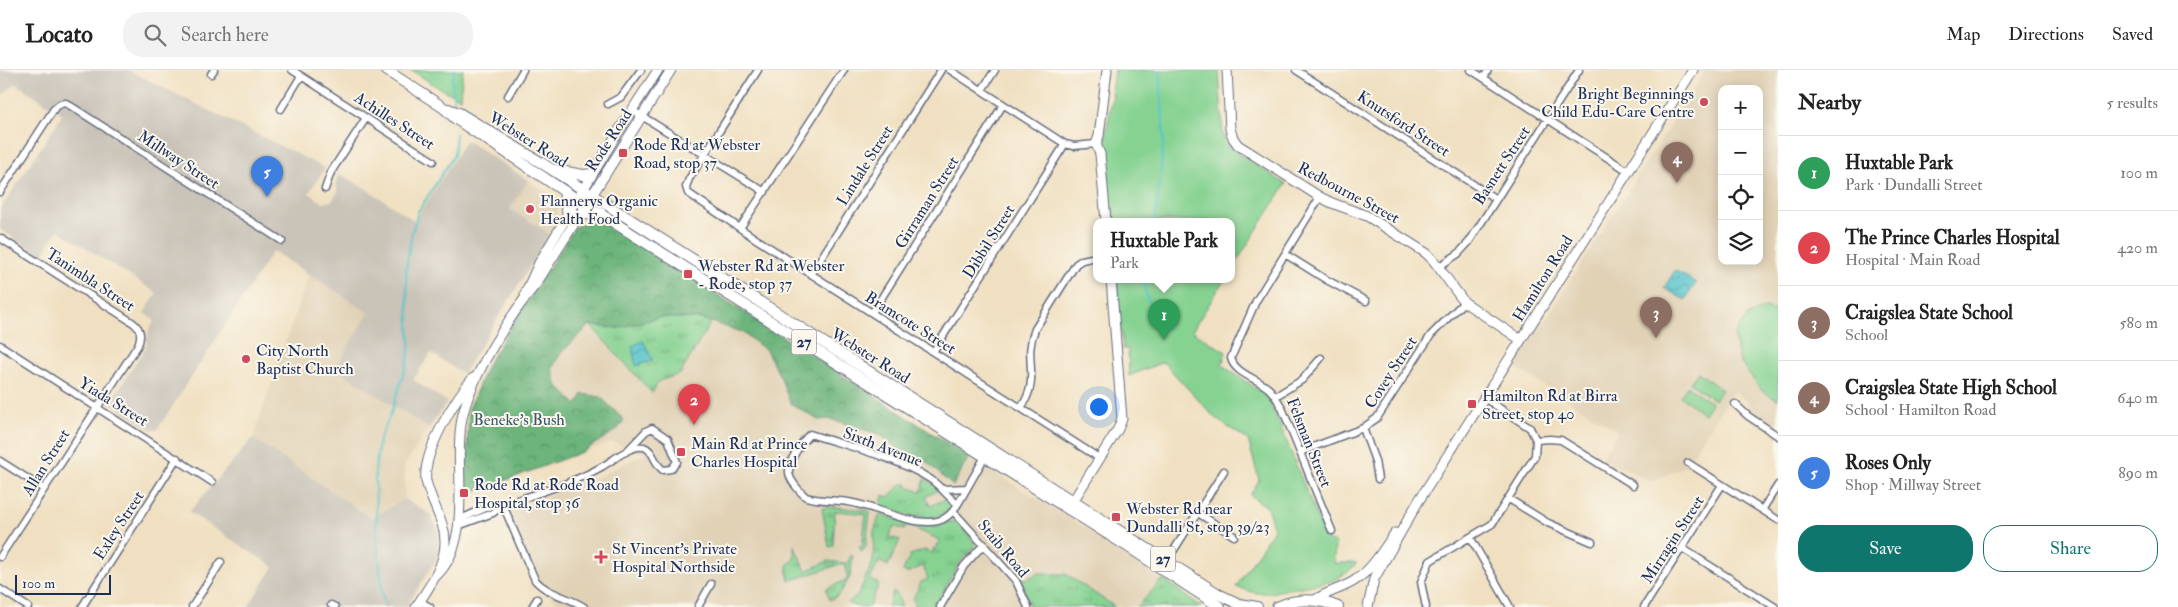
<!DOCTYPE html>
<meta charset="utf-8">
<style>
body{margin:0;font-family:"IM FELL Double Pica",serif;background:#f2f2f2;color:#222}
.controls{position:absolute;right:15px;top:15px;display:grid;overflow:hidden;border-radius:10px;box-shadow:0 2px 12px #0003}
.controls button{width:45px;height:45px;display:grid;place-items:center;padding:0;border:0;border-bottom:1px solid #e0e0e0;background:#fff;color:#222;font:25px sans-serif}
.scale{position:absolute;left:15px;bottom:12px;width:96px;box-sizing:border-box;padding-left:5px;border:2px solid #1b2f5e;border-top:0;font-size:14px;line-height:18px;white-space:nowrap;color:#1b2f5e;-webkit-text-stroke:4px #fbf7ec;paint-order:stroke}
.you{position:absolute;left:1098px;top:336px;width:18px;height:18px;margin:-12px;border:4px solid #fff;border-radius:50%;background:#1a73e8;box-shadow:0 0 0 8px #1a73e833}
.badge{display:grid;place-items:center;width:32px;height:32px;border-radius:50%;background:#0f766e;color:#fff;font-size:16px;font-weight:700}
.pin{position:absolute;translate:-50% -41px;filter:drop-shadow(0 1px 2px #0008)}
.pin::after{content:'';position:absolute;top:26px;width:18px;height:15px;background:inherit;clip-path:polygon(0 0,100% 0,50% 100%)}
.popup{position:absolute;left:1093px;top:148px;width:142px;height:65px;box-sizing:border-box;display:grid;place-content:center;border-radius:10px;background:#fff;filter:drop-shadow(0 1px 4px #0005);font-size:16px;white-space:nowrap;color:#767676}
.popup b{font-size:19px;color:#222}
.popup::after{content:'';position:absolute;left:50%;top:100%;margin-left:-10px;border:10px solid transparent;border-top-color:#fff}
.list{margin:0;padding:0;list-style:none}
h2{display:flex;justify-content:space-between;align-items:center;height:65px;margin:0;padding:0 20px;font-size:21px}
h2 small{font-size:16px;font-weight:400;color:#767676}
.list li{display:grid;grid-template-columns:32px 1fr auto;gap:15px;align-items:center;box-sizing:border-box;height:75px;padding:0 20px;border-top:1px solid #e0e0e0}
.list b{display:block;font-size:19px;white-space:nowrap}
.list p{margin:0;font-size:16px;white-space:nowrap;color:#767676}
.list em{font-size:16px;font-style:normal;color:#767676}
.actions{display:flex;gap:10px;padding:15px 20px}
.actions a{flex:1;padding:11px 0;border:1px solid #0f766e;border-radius:20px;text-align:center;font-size:18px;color:#0f766e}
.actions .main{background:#0f766e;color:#fff}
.icon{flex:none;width:28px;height:28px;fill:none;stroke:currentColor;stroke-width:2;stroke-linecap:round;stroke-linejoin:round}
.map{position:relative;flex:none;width:1778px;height:537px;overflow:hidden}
header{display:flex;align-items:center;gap:30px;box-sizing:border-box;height:70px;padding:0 25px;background:#fff;border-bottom:1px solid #e0e0e0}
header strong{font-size:24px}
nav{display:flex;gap:28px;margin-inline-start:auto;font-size:18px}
.search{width:350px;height:45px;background:#f2f2f2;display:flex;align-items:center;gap:12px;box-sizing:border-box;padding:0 18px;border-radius:20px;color:#767676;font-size:19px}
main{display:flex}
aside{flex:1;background:#fff}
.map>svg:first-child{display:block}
</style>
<header>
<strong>Locato</strong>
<div class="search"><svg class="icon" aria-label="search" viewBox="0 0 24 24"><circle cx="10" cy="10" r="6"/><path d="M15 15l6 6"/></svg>Search here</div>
<nav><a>Map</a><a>Directions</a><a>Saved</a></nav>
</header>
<main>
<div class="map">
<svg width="1778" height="537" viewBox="0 0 1778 537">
<defs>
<pattern id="grass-tufts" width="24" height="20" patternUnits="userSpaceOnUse" patternTransform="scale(1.25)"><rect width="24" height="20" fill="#85d291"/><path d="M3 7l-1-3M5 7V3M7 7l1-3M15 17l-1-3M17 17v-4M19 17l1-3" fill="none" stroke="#6cab7a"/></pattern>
<pattern id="forest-crowns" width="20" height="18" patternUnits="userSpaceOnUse" patternTransform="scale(1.25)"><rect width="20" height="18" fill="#6cb47b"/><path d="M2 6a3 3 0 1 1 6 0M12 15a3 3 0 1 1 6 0" fill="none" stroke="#589368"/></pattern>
<pattern id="water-waves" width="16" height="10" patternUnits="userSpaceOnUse" patternTransform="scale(1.25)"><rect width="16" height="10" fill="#56c4cb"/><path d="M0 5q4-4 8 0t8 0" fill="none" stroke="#46a0a8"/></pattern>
</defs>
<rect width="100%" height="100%" fill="#fbf7ec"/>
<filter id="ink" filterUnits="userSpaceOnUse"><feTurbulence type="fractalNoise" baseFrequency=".02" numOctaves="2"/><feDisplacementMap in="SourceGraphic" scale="10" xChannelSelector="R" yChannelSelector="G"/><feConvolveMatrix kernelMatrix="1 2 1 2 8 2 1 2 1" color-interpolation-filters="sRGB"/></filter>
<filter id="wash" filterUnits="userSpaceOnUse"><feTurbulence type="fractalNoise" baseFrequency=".0096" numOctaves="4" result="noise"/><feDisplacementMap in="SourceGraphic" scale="20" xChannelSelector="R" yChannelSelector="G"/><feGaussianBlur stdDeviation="1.12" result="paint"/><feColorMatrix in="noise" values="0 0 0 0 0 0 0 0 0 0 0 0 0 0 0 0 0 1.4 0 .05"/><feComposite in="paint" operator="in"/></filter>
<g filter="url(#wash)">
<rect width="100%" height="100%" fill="#f0e0c1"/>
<path fill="#e1d2b6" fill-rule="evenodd" d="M1706 0H1778V356L1751 339 1746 331 1733 321 1685 396 1650 412 1635 403 1617 397 1602 387 1618 361 1515 297ZM1722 19H1759V191H1722Z
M528 110 551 125 557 131 559 137 550 164 510 139Z
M588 151 611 156 969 387 1110 473 1113 475 1111 477 1204 537H566L537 518 504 443 595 408 645 384 612 372 465 423 466 380Z
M309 204 370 243 335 298 429 359 404 396 405 429 371 448 253 368Z"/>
<path fill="#c9c3b8" d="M0 0H128L325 98 309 123 323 133 332 131 338 122 336 114 339 104 365 118 415 151 466 70 528 110 510 139 550 164 463 304 431 283 413 310 447 332 429 359 335 298 369 243 273 181 157 360H152L110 333 146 277 149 259 155 251 144 243 157 223 58 160 42 186 0 159V140L63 44 16 14 2 25 0 23Z
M253 368 371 448 405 429 430 444 439 462 437 488 406 537H248L274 497 189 442Z"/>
<path fill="url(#grass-tufts)" stroke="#508078" d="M660 247 701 249 711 252 680 304 659 311 652 323 590 255 618 258Z
M925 409 936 415 938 420 926 427 930 436 946 429 949 431 951 438C947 441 942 446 937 447 919 451 898 442 881 436L883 425 888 427 902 414H908L907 417 921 422Z
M835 437 867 440 870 442 866 477 862 482 859 477H862L866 444 835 441 833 476 829 477 822 438Z
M880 444 900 451 922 456 957 451 976 474 959 494 934 537H912L916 535 913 529 921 512 928 509 923 496 907 503 903 501 910 485 925 480 932 483 934 478 936 479 940 470 907 455 904 460 894 456 889 467 900 470 888 496 879 491 870 510 879 514 869 537H856L848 533 858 525 873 491 874 461Z
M794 475 806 501 828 491 844 493 789 511 787 495 794 490Z
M851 485 853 486 850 507 839 525 830 530 826 519 848 509 844 494 848 492Z
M1039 503 1066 504 1115 537H1030L1020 508 1027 509Z
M1163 509 1202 537H1137Z
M893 522 897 524 902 537H888Z"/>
<path fill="url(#forest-crowns)" stroke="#44726c" d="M588 151 611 156 969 387 953 416 923 389 897 378 879 364 830 349 818 350 790 333 781 308 766 280 742 262 702 249 660 247 618 258 590 255 561 283 552 298 556 314 577 335 583 324 601 327 624 350 618 359 582 382 488 417 465 423 469 339 488 293 575 157Z"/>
<path fill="#85d291" stroke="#508078" d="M411 0H463L460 28 441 19Z
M1114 0H1219L1223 64 1225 72 1231 79 1286 114 1232 199V151H1112L1105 68 1113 24H1111Z
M1117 209H1225L1192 261 1226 282 1222 295 1260 321 1269 331 1279 352 1324 465 1327 470 1335 473 1334 493H1357L1348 502 1333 511 1269 523H1255L1236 517 1274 459 1267 437 1250 425 1259 410 1248 370 1216 349 1163 292 1129 306 1128 279H1123Z
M1765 238 1778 241V330L1762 321 1740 292 1734 265 1748 245Z
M1698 302 1722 320 1714 330 1690 313Z
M1688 316 1711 333 1704 344 1680 326Z"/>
<path fill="url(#water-waves)" stroke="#387a94" d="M1675 200 1696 213 1685 230 1664 218Z
M643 271 653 290 636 296 632 276Z"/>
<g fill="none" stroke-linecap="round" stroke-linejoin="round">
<path stroke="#56c4cb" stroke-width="2" d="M454 31 452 10 455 0
M1155 151 1164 68 1160 0
M1145 209C1142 234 1159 239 1167 259
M386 537 383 527 377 470 375 401 379 370 391 343 408 289 410 273 406 198 412 162 418 142 454 85 456 64"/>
</g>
</g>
<g filter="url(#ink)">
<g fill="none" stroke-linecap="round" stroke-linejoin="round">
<defs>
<path id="street" d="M292 0 433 91
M758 0 689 109 686 117 688 123 753 167 1099 388
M950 0 1065 74 1074 76 1096 74
M1296 0 1496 129
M1471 0 1628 101
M211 4 214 0
M1484 8 1488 0
M982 20 995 0
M508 26 523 0
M608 34 621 27 641 0
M281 39 301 6
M632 40 765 122
M325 119 331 102 366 48
M0 122 54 39 60 34 66 33 282 171
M1320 127 1256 231 1231 288C1234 303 1258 309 1268 318 1275 324 1278 331 1282 338L1332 461
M740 158 844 0
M0 168 132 252C141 258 142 265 138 275L0 487
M1285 184 1325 209 1366 231
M1438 197 1458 184 1469 172 1579 0
M811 204 941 0
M872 243 1003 35
M0 275 212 412
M933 282 1065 74
M1276 326 1302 310 1321 288
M1735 334 1748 346 1778 366
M1021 338C1042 306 1022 291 1035 259L1076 194 1082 190 1096 187
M1363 358 1375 391 1378 409
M1536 370 1550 369 1561 370 1633 415
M1300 382 1363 358 1377 348 1431 265 1464 232
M0 391 44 419
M1688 393 1778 450
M944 419 967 418
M1509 429 1548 453 1592 472
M958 434C947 427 941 416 930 409 893 386 850 377 810 364 802 371 789 390 789 401 788 409 800 422 806 427 819 431 834 430 848 432 875 436 912 457 938 451 947 449 953 442 958 434L987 383
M503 435 535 510C547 524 569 527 584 537
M1762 440 1778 415
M953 441 1016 511 1028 537
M1198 443 1234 466
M458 450 495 434 503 435
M458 456 493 443 503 435C537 423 572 414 603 396 614 390 631 374 644 377 654 380 654 394 663 400L671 399 677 392 668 369 652 358 646 361 626 382
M1470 467 1510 537
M1682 478 1775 537
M1167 491 1224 401
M0 519 28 537
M420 531 430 537
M331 535 335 537
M82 537 177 388
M192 537 221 492
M532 537 537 529
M698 537 711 514
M940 537 964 496 984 474
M1426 537 1421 512 1430 491 1492 454 1535 386 1536 370 1530 358 1484 328
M1644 537 1722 415"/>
<path id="secondary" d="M1227 0 1230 59 1233 68 1238 75 1320 127 1332 133 1367 146 1426 183 1434 191 1464 232 1521 270
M1106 151 1100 84 1096 74 1099 66 1107 0
M525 224 539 193 618 62 658 0
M1070 436 1118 359 1122 349 1111 209
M436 506C476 468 451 393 463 344 473 303 509 247 536 214L671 0
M1315 530C1327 522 1341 519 1354 511 1372 500 1383 480 1395 463
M416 537C432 513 453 485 442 454 437 439 430 427 426 411 422 383 455 329 473 308
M1368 537 1374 509 1418 432 1693 0"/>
<path id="primary" d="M386 0 444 38 456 49 564 121 1130 478 1220 537
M448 39 459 43 540 92 1220 525 1239 534 1257 537
M555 100 583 105 592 104
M564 121 568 146
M578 145 601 143
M1277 537C1297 528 1317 528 1338 537"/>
</defs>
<use href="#street" stroke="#666d81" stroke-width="9"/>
<use href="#secondary" stroke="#666d81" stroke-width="11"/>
<use href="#primary" stroke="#666d81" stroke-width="12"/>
<use href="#street" stroke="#fff" stroke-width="6"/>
<use href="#secondary" stroke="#fff" stroke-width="9"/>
<use href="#primary" stroke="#fff" stroke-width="10"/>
</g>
</g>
<g fill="#d1495b" stroke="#fbf7ec" stroke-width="2">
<circle cx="1704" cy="32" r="5"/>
<rect x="618" y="78" width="10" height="10" rx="2.5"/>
<circle cx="530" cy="139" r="5"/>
<rect x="683" y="199" width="10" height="10" rx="2.5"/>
<circle cx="246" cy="289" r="5"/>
<rect x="1467" y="329" width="10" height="10" rx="2.5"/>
<rect x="676" y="377" width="10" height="10" rx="2.5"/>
<rect x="459" y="418" width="10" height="10" rx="2.5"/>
<rect x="1111" y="442" width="10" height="10" rx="2.5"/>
<path d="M598.5 479.5h5v5h5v5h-5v5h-5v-5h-5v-5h5z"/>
</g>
<g text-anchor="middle" stroke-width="4" stroke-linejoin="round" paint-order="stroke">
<g fill="#fbf7ec" stroke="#5e6b89" stroke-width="1">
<rect x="791.5" y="259.5" width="25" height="25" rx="4"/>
<rect x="1150.5" y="476.5" width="25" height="25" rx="4"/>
</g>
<g font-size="15" font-weight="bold" fill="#1b2f5e">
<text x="804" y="277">27</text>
<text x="1163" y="494">27</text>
</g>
<g font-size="16" fill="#1b2f5e" stroke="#fbf7ec" text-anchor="start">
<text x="1694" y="29" text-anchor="end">Bright Beginnings<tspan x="1694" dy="18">Child Edu-Care Centre</tspan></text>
<text x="633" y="80">Rode Rd at Webster<tspan x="633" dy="18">Road, stop 37</tspan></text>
<text x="540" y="136">Flannerys Organic<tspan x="540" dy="18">Health Food</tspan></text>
<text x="698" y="201">Webster Rd at Webster<tspan x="698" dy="18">- Rode, stop 37</tspan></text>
<text x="256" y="286">City North<tspan x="256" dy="18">Baptist Church</tspan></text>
<text x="1482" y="331">Hamilton Rd at Birra<tspan x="1482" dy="18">Street, stop 40</tspan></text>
<text x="691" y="379">Main Rd at Prince<tspan x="691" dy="18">Charles Hospital</tspan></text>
<text x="474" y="420">Rode Rd at Rode Road<tspan x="474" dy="18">Hospital, stop 36</tspan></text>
<text x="1126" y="444">Webster Rd near<tspan x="1126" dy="18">Dundalli St, stop 39/23</tspan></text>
<text x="612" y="484">St Vincent's Private<tspan x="612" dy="18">Hospital Northside</tspan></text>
</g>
<g font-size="16" fill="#1b2f5e" stroke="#fbf7ec">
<text transform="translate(395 50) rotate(33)" y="6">Achilles Street</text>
<text transform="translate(1404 53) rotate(33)" y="6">Knutsford Street</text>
<text transform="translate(529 69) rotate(32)" y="6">Webster Road</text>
<text transform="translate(608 70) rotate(-57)" y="6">Rode Road</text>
<text transform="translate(179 89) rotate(33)" y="6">Millway Street</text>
<text transform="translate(864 95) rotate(-58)" y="6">Lindale Street</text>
<text transform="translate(1501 95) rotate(-57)" y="6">Basnett Street</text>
<text transform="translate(1349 122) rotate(28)" y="6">Redbourne Street</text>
<text transform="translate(926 132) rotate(-58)" y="6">Girraman Street</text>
<text transform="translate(988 171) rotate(-58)" y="6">Dibbil Street</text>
<text transform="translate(1542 208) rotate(-58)" y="6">Hamilton Road</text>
<text transform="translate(91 209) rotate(33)" y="6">Tanimbla Street</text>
<text transform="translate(911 252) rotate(32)" y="6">Bramcote Street</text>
<text transform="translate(871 285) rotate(32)" y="6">Webster Road</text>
<text transform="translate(1390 302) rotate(-57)" y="6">Covey Street</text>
<text transform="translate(114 331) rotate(32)" y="6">Yiada Street</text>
<text transform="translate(1310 372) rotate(68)" y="6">Felsman Street</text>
<text transform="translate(883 376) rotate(21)" y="6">Sixth Avenue</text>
<text transform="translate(45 392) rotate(-58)" y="6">Allan Street</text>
<text transform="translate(118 455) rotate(-57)" y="6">Exley Street</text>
<text transform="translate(1672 469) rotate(-57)" y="6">Mirragin Street</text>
<text transform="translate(1004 478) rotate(50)" y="6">Staib Road</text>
</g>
<g font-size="16" fill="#36586b" stroke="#fbf7ec">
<text x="519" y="355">Beneke's Bush</text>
</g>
</g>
</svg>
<div class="controls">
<button>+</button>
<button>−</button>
<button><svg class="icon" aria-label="locate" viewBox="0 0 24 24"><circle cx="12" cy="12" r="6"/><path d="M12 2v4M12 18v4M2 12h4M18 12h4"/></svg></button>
<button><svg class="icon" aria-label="layers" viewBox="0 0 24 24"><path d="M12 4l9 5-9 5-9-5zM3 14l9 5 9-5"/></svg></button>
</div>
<div class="scale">100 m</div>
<div class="you"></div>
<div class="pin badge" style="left:1164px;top:270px;background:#2e9e5b">1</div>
<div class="popup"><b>Huxtable Park</b>Park</div>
<div class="pin badge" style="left:694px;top:355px;background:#e0444e">2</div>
<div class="pin badge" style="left:1656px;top:268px;background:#8d6e63">3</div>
<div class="pin badge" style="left:1677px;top:113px;background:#8d6e63">4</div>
<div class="pin badge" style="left:267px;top:127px;background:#3f7fe0">5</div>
</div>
<aside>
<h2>Nearby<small>5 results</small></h2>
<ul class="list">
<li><span class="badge" style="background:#2e9e5b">1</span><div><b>Huxtable Park</b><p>Park · Dundalli Street</p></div><em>100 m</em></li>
<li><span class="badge" style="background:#e0444e">2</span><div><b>The Prince Charles Hospital</b><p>Hospital · Main Road</p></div><em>420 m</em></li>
<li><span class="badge" style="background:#8d6e63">3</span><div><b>Craigslea State School</b><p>School</p></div><em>580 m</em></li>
<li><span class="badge" style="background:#8d6e63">4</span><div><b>Craigslea State High School</b><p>School · Hamilton Road</p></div><em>640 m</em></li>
<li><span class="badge" style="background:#3f7fe0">5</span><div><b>Roses Only</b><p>Shop · Millway Street</p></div><em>890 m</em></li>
</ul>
<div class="actions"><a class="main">Save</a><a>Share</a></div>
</aside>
</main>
